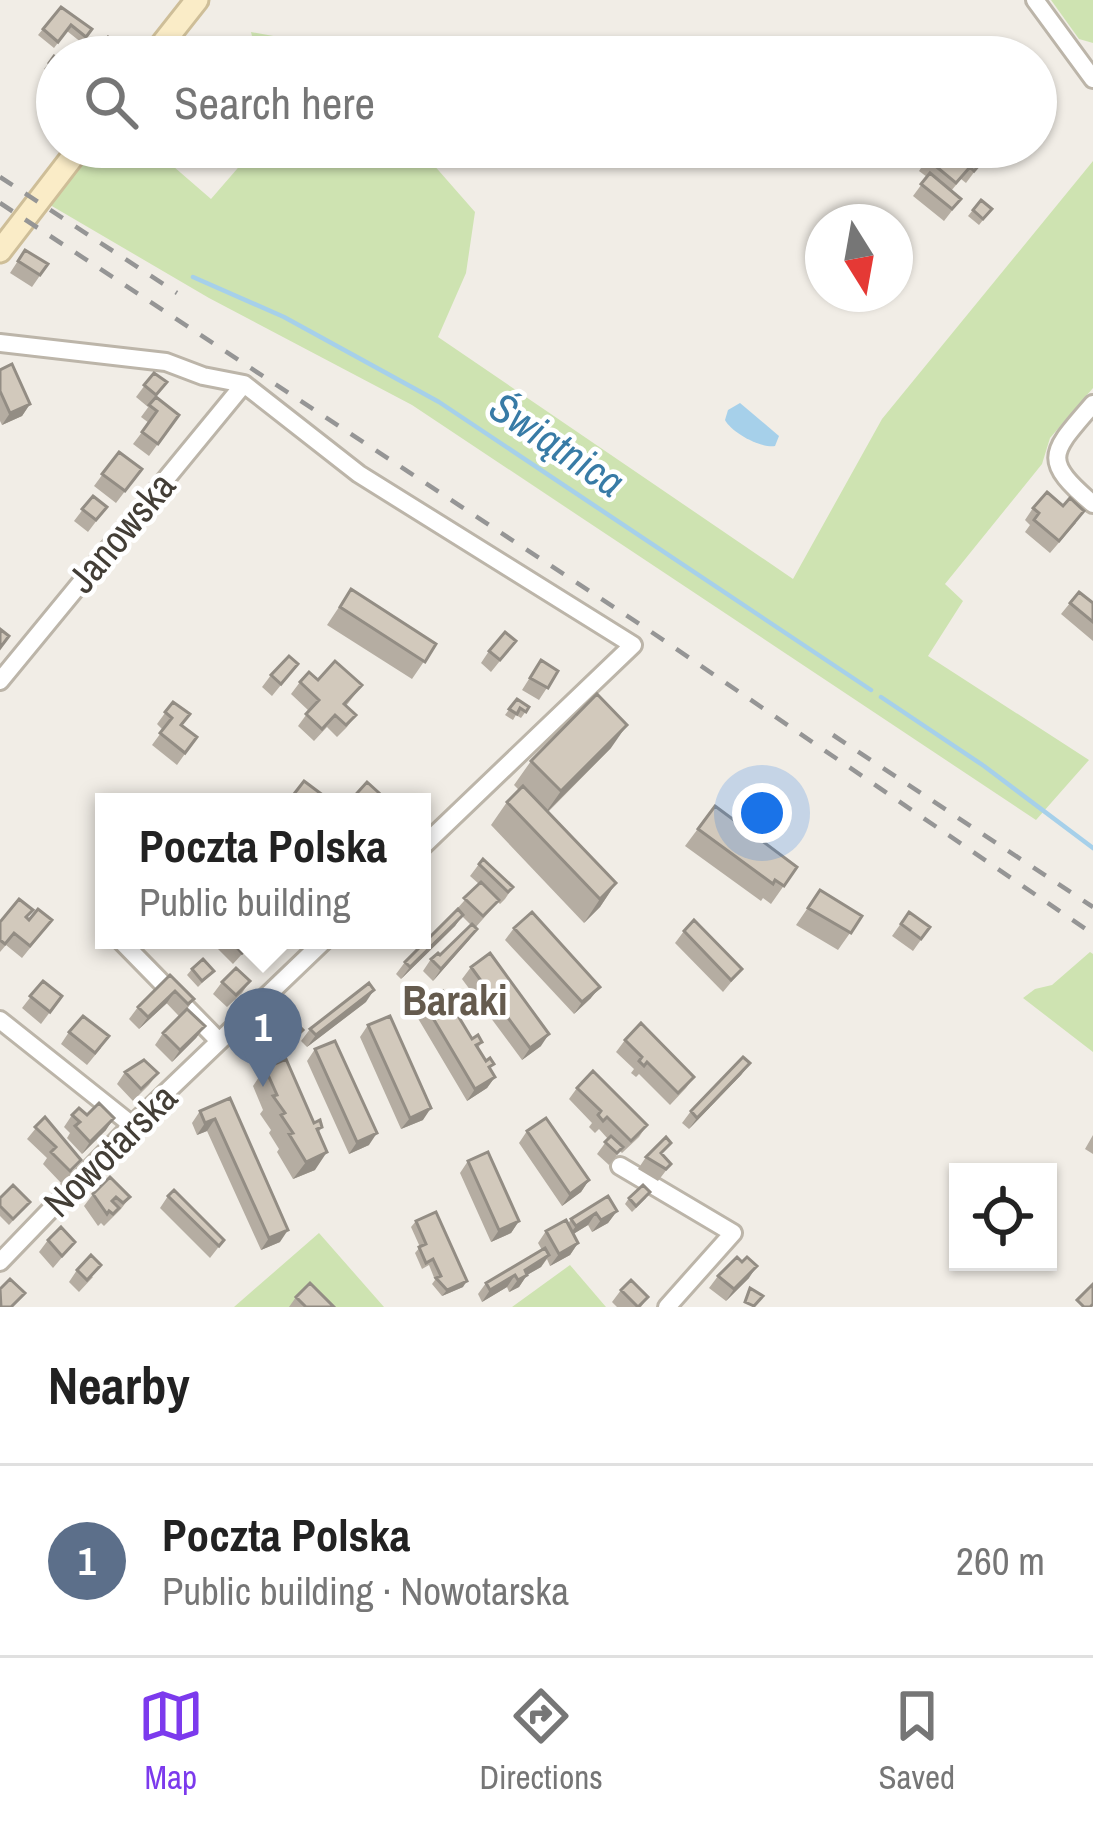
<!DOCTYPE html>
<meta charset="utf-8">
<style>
body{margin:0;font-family:"Archivo Narrow",sans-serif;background:#f6f6f6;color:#222}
.controls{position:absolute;right:36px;bottom:36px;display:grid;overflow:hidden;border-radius:0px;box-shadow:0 3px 9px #0004}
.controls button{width:108px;height:108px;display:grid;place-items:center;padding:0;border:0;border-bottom:3px solid #e0e0e0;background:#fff;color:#222;font:60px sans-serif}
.compass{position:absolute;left:805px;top:204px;width:108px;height:108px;border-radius:50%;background:#fff;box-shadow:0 3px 9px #0004;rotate:169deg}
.you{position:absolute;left:762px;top:813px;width:42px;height:42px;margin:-30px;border:9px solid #fff;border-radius:50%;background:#1a73e8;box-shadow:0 0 0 18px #1a73e833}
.badge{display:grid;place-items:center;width:78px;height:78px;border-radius:50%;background:#7c3aed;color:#fff;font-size:39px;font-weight:700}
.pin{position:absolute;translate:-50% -99px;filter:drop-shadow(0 3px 6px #0008)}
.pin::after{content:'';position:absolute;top:63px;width:42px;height:36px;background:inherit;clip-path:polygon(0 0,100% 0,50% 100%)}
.popup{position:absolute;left:95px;top:793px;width:336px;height:156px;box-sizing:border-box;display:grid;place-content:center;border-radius:0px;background:#fff;filter:drop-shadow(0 3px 9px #0005);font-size:39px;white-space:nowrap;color:#767676}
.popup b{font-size:45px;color:#222}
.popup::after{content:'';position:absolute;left:50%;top:100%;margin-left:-24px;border:24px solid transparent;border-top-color:#fff}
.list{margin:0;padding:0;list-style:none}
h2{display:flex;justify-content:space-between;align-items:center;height:156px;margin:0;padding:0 48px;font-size:51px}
h2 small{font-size:39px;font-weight:400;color:#767676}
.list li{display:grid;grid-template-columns:78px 1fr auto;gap:36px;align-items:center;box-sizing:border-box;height:192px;padding:0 48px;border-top:3px solid #e0e0e0}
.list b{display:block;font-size:45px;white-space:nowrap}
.list p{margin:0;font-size:39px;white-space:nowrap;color:#767676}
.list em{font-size:39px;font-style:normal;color:#767676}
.icon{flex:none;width:66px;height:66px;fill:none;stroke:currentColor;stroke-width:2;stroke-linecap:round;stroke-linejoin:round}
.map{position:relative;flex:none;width:1093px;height:1307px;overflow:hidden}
.search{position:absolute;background:#fff;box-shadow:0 3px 9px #0004;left:36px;right:36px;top:36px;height:132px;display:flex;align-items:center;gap:30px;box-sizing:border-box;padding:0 42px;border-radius:66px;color:#767676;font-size:45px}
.sheet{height:348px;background:#fff}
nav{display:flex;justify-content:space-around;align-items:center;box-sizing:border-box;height:168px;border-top:3px solid #e0e0e0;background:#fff;font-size:33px;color:#767676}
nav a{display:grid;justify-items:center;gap:6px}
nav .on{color:#7c3aed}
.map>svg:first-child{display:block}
</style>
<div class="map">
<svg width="1093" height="1307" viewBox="0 0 1093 1307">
<rect width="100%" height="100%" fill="#f1ede6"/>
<path fill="#cee3b1" d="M1051 0H1093V43L1079 39Z
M251 32 329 46 339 57H257Z
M85 147H151L211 199 256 147H418L475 212 466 273 438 337 793 579 882 419 1093 161V388L1050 438 1042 464 945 584 963 601 928 656 1089 760 1036 820 412 405 209 298 45 202Z
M1090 952 1093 954V1052L1023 998 1035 989 1052 985Z
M319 1233 384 1307H234Z
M570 1265 606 1307H512Z"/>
<path fill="#a6d0ea" d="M740 403 779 436 775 446C760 448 732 433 725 420L728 410Z"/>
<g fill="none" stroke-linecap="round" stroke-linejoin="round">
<path stroke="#a6d0ea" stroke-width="4.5" d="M193 277 284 317 439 402 871 690
M881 697 984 766 1093 848"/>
<defs>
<path id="street" d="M1035 0 1093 79
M0 343 166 362 203 376 244 384 359 474 633 645 422 847
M1093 404C1051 453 1040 459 1093 504
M0 681 244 384
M120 940 219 1041
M0 1020 132 1125
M620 1166 733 1233 667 1307
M0 1262 132 1125 325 940"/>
<path id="secondary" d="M152 57 197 0
M0 251 80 147"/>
</defs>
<use href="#street" stroke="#bcb5a9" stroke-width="22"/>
<use href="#secondary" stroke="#cebe98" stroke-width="27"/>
<use href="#street" stroke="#fff" stroke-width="16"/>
<use href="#secondary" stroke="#faecc7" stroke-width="21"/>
<path stroke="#959595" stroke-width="4.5" stroke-dasharray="15 15" stroke-linecap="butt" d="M0 177 177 293
M0 203 650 631 1093 934
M833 735 1093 907"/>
</g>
<path fill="#b5ada2" d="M61 7 92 29 82 43 67 31 54 48 38 35Z
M54 56 57 58V79L44 69Z
M927 159 977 160 981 163 966 183 961 179 951 191 961 199 944 221 913 196 927 177 919 171Z
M981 200 992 209 979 225 968 216Z
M25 250 48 264 32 287 10 273Z
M0 370 30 404 22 416 2 425 0 421Z
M154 373 167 382 156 397 179 415 149 456 133 444 149 423 141 417 155 398 148 407 136 397Z
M119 452 142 469 116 503 94 486Z
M93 496 107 507 88 532 74 521Z
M1033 508 1076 523 1050 553 1025 532 1030 525 1025 520Z
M351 589 436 644 412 679 327 625Z
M1070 603H1093V641L1061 614Z
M516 641 491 672 481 663 489 651Z
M541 660 558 671 539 700 522 690Z
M298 664 272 696 262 687 271 675Z
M318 680 362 685 346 706 356 715 347 727 337 737 327 727 314 741 298 726 309 711 291 694 300 682Z
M517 699 529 707 521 718 516 715 513 720 505 715Z
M173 702 182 726 197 737 177 765 152 745 163 730 157 724Z
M611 748 548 812 616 883 600 907 584 923 491 825 507 802 519 790 514 785 531 761Z
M304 781 332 802H288Z
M715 806 797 867 771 904 763 898 761 901 685 846Z
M479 864 513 887 505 899 500 904 498 902 475 928 477 929 468 941 433 981 423 971 431 959 440 955 471 925 462 916 455 926 401 979 396 974 405 962 456 910 479 884 470 876Z
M820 890 862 916 838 950 796 925Z
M909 912 930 927 913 951 892 936Z
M27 918 43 932 22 958 6 945 0 952V922Z
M514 928 591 998 574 1014 505 940Z
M684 931 742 969 723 992 675 943Z
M225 940H248L251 944 233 964 218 949Z
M260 945 280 955 265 970 251 957Z
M471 967 541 1046 522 1060 462 979Z
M192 969 214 971 198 987 187 975Z
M170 975 194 999 187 1009 205 1026 196 1038 172 1062 155 1045 163 1033 179 1016 167 1003 139 1029 129 1019 138 1007Z
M43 981 62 996 41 1024 22 1008Z
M250 981 242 993 227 1007 213 994 222 982Z
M366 1002 307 1047 301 1041 310 1029Z
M424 1003 472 1039 482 1042 478 1048 495 1077 487 1088 467 1101 416 1015Z
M368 1025 423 1120 401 1129 360 1037Z
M268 1028 294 1042 278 1058 259 1040Z
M69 1032 101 1048 87 1065 61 1044Z
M625 1040 694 1077 686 1088 670 1105 639 1074 636 1077 631 1073 634 1069 616 1052Z
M315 1049 369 1145 349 1154 307 1061Z
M750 1063 741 1075 689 1129 682 1123 691 1111Z
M265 1068 314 1123 322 1127 318 1133 315 1170 293 1179 277 1152 279 1149 269 1133 271 1130 260 1114 263 1110 253 1086Z
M125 1072 158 1073 149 1085 133 1101 117 1084Z
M577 1088 647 1125 639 1137 622 1153 620 1151 609 1165 597 1154 608 1139 599 1129 595 1133 589 1127 592 1123 569 1099Z
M230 1098 280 1242 261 1250 207 1131 197 1135 192 1123 200 1111Z
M72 1115 106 1130 82 1154 67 1138 70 1133 64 1127Z
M45 1117 73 1172 61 1183 43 1164 47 1158 27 1139Z
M527 1131 589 1180 581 1192 562 1206 519 1143Z
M1093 1135V1154L1085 1149Z
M662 1155 671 1164 658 1181 638 1169 646 1157Z
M468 1161 519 1221 511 1233 491 1242 460 1173Z
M93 1194 130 1197 121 1209 104 1226 101 1223 98 1226 84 1206Z
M168 1196 224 1240 210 1258 160 1208Z
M0 1198 30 1202 9 1225 0 1216Z
M629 1198H646L632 1212 625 1204Z
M617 1211 608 1223 592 1232 588 1225 573 1234 578 1243 570 1255 550 1266 547 1259 541 1267 527 1275 519 1287 509 1292 507 1287 482 1302 478 1294 486 1283 542 1250 538 1243 546 1231 568 1224 571 1219Z
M416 1221 463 1287 442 1296 432 1284 435 1280 429 1265 422 1269 415 1253 420 1247 411 1227Z
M48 1240 75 1242 53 1268 39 1252Z
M77 1270 93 1277 79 1292 69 1282Z
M718 1276 749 1278 726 1301 709 1288Z
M621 1290 648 1297 641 1307H617L612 1302Z
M296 1297 334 1307H289Z"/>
<path fill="#938d84" d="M30 404 22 416 2 425 10 413Z
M627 725 611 748 544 815 561 791Z
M616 883 600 907 584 923 600 899Z
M463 915 455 926 401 979 410 967Z
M477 929 468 941 433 981 441 969Z
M600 987 591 998 574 1014 582 1002Z
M374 990 366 1002 307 1047 316 1035Z
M175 991 167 1003 139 1029 148 1017Z
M205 1026 196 1038 172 1062 180 1050Z
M549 1034 541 1046 522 1060 530 1048Z
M750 1063 741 1075 689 1129 697 1118Z
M495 1077 487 1088 467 1101 475 1089Z
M431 1108 423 1120 401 1129 410 1118Z
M114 1118 106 1130 82 1154 90 1142Z
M215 1119 207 1131 197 1135 205 1123Z
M377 1133 369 1145 349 1154 357 1142Z
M327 1152 315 1170 293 1179 306 1162Z
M589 1180 581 1192 562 1206 570 1194Z
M617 1211 608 1223 592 1232 601 1220Z
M596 1213 588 1225 567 1238 576 1226Z
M519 1221 511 1233 491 1242 499 1230Z
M288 1230 280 1242 261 1250 269 1238Z
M578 1243 570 1255 550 1266 559 1254Z
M549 1255 541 1267 527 1275 519 1287 509 1292 525 1270Z
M757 1266 749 1278 726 1301 734 1289Z
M515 1275 507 1287 482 1302 490 1290Z
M467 1281 463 1287 442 1296 447 1290Z"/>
<path fill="#d2c9bc" stroke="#938d84" stroke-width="3" d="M61 7 92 29 86 37 71 25 58 42 43 29Z
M108 37 122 47 114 57H92Z
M54 56 57 58V70L49 63Z
M938 147H975L982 153 976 159 981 163 974 171 970 167 956 183 927 159Z
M930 173 961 199 952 209 921 184Z
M981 200 992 209 983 219 973 210Z
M25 250 48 264 40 275 18 261Z
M12 364 30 404 10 413 0 391V370Z
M154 373 167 382 156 395 144 385Z
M156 397 179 415 158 444 142 432 157 411 149 405Z
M119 452 142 469 125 491 102 474Z
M1047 492 1063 506 1070 498 1084 511 1059 541 1034 520 1039 513 1033 508Z
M93 496 107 507 96 520 82 509Z
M351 589 436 644 425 662 340 607Z
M1079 592 1093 603V622L1070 603Z
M0 629 9 636 0 648Z
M505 632 516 641 500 660 489 651Z
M289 656 298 664 281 684 271 675Z
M541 660 558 671 548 688 530 678Z
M335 661 362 685 344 704 356 715 346 725 335 715 322 729 306 714 319 700 300 682 309 672 318 680Z
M597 694 627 725 561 791 531 761Z
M517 699 529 707 526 712 520 708 517 714 509 709Z
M173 702 190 714 181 725 197 737 185 753 160 733 172 718 165 712Z
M304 781 332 802H305L294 794Z
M367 782 389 802H377L372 796 369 802H349Z
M523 786 616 883 600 899 507 802Z
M715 806 797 867 784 886 775 880 773 884 698 829Z
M483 859 513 887 508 892 479 864Z
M481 882 499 900 483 916 464 898Z
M820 890 862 916 851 933 808 908Z
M19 899 33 910 26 917 29 920 38 909 52 920 30 946 14 933 5 944 0 940V922Z
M458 909 463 915 410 967 405 962Z
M532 912 600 987 582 1002 514 928Z
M909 912 930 927 921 939 901 924Z
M694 920 742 969 731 980 684 931Z
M472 924 477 929 441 969 431 959 438 953 440 955Z
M230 940H248L251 944 242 953Z
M264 940H285L288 943 273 958 260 945Z
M490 953 549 1034 530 1048 471 967Z
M203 959 214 971 202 981 192 969Z
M236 968 250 981 236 995 222 982Z
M170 975 194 999 188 1004 175 991 148 1017 138 1007Z
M43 981 62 996 50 1012 30 996Z
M369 983 374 990 316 1035 310 1029Z
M443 991 472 1039 478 1035 482 1042 476 1045 486 1061 490 1058 494 1064 489 1067 495 1077 475 1089 424 1003Z
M187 1009 205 1026 180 1050 163 1033Z
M284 1011 303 1030 286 1046 268 1028Z
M83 1016 109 1036 95 1053 69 1032Z
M390 1016 431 1108 410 1118 368 1025Z
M641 1023 694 1077 678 1093 647 1062 644 1066 639 1061 642 1057 625 1040Z
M335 1041 377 1133 357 1142 315 1049Z
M743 1057 750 1063 697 1118 691 1111Z
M286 1059 314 1123 320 1120 322 1127 317 1129 327 1152 306 1162 289 1134 293 1133 281 1115 285 1113 273 1096 277 1095 265 1068Z
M144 1060 158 1073 141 1089 125 1072Z
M593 1071 647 1125 631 1141 607 1117 603 1121 598 1115 601 1111 577 1088Z
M230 1098 288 1230 269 1238 215 1119 205 1123 200 1111Z
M99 1103 114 1118 90 1142 75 1126 80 1122 72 1115 79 1108 87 1115Z
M45 1117 81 1160 70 1171 51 1152 56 1147 35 1127Z
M546 1118 589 1180 570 1194 527 1131Z
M611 1136 623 1147 617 1153 605 1142Z
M666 1137 671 1143 661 1153 671 1164 666 1169 646 1157Z
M488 1152 519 1221 499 1230 468 1161Z
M110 1177 130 1197 123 1203 116 1197 112 1201 119 1208 113 1214 109 1211 107 1214 93 1194Z
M13 1185 30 1202 13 1219 0 1206V1198Z
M643 1185 650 1192 636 1206 629 1198Z
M174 1190 224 1240 219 1246 168 1196Z
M608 1196 617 1211 601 1220 596 1213 576 1226 571 1219Z
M436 1212 467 1281 447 1290 436 1278 441 1276 433 1259 426 1263 419 1247 426 1244 416 1221Z
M566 1220 578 1243 559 1254 546 1231Z
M61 1227 75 1242 62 1256 48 1240Z
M545 1248 549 1255 525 1270 527 1275 518 1280 515 1275 490 1290 486 1283Z
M91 1255 101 1265 87 1280 77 1270Z
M737 1257 742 1262 747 1257 757 1266 734 1289 718 1276Z
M10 1279 25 1293 11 1307H1L0 1289Z
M631 1280 648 1297 638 1307 621 1290Z
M310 1283 334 1307H306L296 1297Z
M1093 1284V1304L1090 1307H1084L1077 1300Z
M750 1288 763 1296 754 1306 745 1302Z"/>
<g text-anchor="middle" stroke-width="9" stroke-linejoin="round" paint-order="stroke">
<g font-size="39" fill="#433e36" stroke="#fff">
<text transform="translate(121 532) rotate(-50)" y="14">Janowska</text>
<text transform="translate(110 1150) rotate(-45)" y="14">Nowotarska</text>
</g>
<g font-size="42" font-style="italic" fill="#387ba6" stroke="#fff">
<text transform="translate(557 444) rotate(34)" y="15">Świątnica</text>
</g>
<g font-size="42" font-weight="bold" fill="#655b4e" stroke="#fff">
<text x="455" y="1015">Baraki</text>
</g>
</g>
</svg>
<div class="controls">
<button><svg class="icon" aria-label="locate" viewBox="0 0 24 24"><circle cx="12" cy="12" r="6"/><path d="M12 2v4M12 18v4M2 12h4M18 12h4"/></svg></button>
</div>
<svg class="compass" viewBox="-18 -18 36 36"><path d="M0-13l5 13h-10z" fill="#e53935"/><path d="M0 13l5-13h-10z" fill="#767676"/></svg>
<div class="you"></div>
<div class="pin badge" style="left:263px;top:1087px;background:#5c6f8a">1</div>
<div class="popup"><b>Poczta Polska</b>Public building</div>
<div class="search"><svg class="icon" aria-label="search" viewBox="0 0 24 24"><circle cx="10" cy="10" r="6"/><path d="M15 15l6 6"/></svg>Search here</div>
</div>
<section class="sheet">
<h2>Nearby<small></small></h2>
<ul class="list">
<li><span class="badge" style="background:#5c6f8a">1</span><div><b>Poczta Polska</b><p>Public building · Nowotarska</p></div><em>260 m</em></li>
</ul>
</section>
<nav>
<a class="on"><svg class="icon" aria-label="map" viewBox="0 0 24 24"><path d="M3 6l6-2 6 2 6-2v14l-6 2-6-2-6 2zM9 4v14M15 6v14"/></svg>Map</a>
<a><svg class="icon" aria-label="directions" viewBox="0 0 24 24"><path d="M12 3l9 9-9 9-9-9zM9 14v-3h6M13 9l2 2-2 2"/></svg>Directions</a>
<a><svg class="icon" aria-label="saved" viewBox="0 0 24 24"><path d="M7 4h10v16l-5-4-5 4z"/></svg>Saved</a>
</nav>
